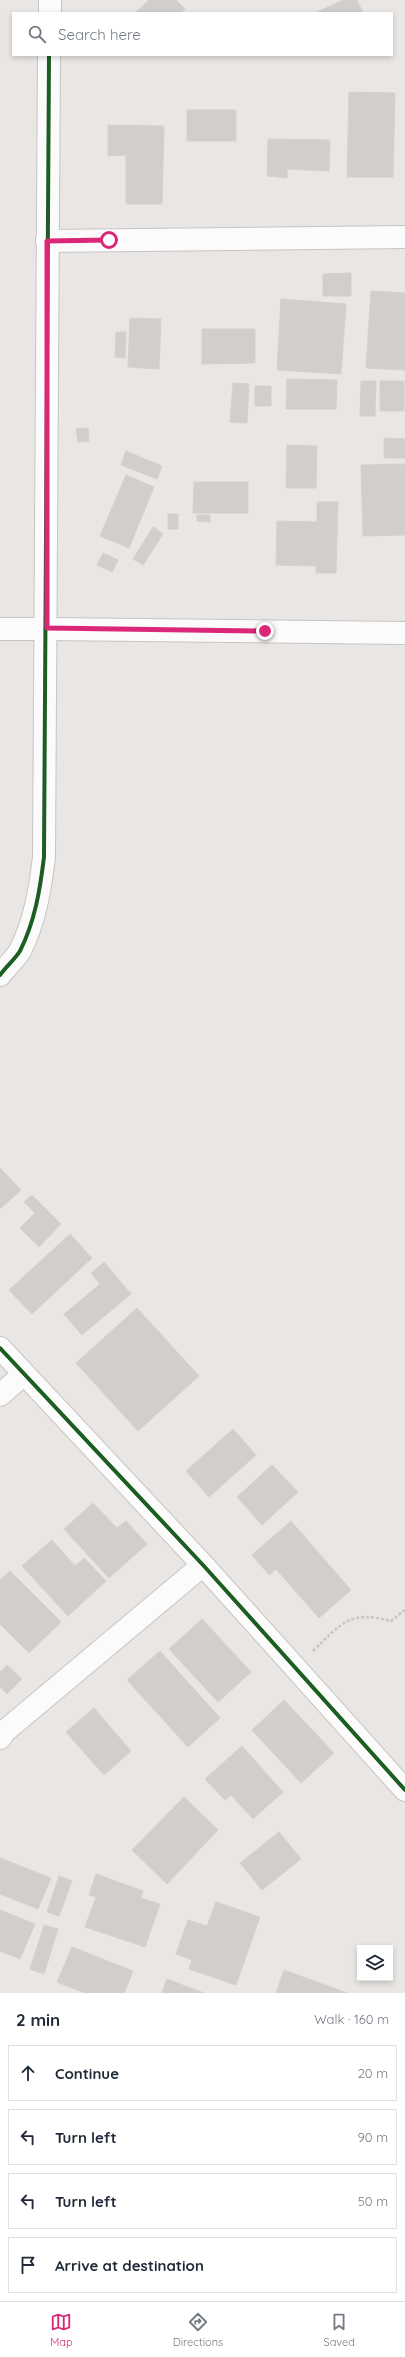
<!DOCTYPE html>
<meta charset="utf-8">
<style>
body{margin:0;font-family:Quicksand,sans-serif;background:#f2f2f3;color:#1f2937}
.controls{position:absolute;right:12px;bottom:12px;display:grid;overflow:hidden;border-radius:0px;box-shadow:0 2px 6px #0003}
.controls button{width:36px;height:36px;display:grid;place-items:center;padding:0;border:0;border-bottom:1px solid #e0e1e3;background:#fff;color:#1f2937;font:20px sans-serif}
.stop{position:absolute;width:12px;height:12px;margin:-9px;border:3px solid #db2777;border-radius:50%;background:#fff}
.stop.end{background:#db2777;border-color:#fff;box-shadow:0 1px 4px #0008}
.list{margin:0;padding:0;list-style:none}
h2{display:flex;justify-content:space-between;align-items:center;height:52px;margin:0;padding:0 16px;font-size:17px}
h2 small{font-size:13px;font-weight:400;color:#747a83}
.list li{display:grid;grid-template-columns:26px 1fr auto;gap:12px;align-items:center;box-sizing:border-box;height:56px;margin:0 8px 8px;padding:0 8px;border:1px solid #e0e1e3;border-radius:0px}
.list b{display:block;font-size:15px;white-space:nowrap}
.list em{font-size:13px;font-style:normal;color:#747a83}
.icon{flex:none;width:22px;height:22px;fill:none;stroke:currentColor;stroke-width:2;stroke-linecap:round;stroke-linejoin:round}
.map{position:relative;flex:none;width:405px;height:1993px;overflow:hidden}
.search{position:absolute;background:#fff;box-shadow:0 2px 6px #0003;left:12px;right:12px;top:12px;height:44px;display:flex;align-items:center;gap:10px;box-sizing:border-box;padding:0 14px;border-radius:0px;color:#747a83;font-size:15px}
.sheet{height:308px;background:#fff}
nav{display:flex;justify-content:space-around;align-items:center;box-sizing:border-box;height:56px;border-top:1px solid #e0e1e3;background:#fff;font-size:11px;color:#747a83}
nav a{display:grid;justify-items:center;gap:2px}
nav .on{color:#db2777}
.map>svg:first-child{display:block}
</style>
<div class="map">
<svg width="405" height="1993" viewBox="0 0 405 1993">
<rect width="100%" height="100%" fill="#e9e6e3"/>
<path fill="#d1cecc" stroke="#d4d1cf" d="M149 0H176L185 9 180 13H135Z
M343 0H357L363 13H315Z
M349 92 395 93 393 177H347Z
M187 110H236V141H187Z
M108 125 164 126 162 204H126V155L108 156Z
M268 139 330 140 329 171 287 169V178L267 176Z
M351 273V296H323V274Z
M371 291 405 293V370L366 368Z
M281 299 346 304 341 374 277 370Z
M130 318 161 319 159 369 128 367Z
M202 329H255V363L202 364Z
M116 332H126L125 358 115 357Z
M287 379 337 380 336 409H286Z
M361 381H376L375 416H360Z
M380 381H404V411H380Z
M233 383 249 384 247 423 230 422Z
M255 386H271V406H255Z
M88 428 89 441 78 442 76 429Z
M384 438 405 439V458H384Z
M287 445 317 446 316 488H286Z
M126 451 162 466 157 479 121 465Z
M405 464V535L363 536 361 465Z
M126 475 154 487 129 548 100 536Z
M194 482H248V513H193Z
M317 502H338L336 573H316V566L276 565 277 521 317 522Z
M168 514H178V529H168Z
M197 515H210V522L197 521Z
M153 527 163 534 143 565 133 559Z
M103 553 118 560 112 572 97 565Z
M0 1168 21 1190 0 1209Z
M32 1195 61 1224 39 1247 20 1228 35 1213 24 1202Z
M70 1234 92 1258 32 1314 9 1290Z
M104 1262 131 1294 82 1335 64 1314 100 1284 91 1273Z
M137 1308 199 1376 138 1431 76 1363Z
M233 1429 256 1455 209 1497 186 1471Z
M272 1465 298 1492 262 1525 237 1497Z
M93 1503 117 1528 126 1521 147 1544 109 1578 64 1529Z
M291 1521 351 1590 319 1618 276 1569 269 1575 252 1555Z
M52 1540 75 1566 84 1558 106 1581 68 1616 22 1566Z
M10 1571 61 1622 29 1653 0 1624V1580Z
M202 1619 251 1672 218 1702 169 1649Z
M160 1651 220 1718 188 1747 127 1680Z
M7 1665 22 1679 7 1694 0 1687V1672Z
M284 1700 334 1753 301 1783 252 1730Z
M94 1708 131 1751 104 1775 66 1732Z
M242 1746 283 1792 253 1819 231 1795 225 1800 205 1779Z
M184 1797 218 1830 167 1884 132 1850Z
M279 1832 301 1859 262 1890 240 1863Z
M0 1858 51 1878 38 1909 0 1894Z
M96 1874 143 1891 141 1898 160 1904 145 1947 85 1927 96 1897 89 1895Z
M59 1876 72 1881 59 1916 47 1912Z
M216 1902 260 1917 236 1985 189 1969 192 1960 176 1954 188 1920 207 1926Z
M0 1910 35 1924 20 1959 0 1951Z
M44 1925 58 1929 44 1974 30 1969Z
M72 1947 133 1971 124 1993H85L57 1982Z
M284 1970 347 1993H276Z
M167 1979 204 1993H162Z"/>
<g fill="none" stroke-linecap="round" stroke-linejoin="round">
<defs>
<path id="street" d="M47 241 405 237
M47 629 405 633
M0 1348 203 1565 405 1790
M0 1395 24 1374
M0 1738 5 1731 203 1565"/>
<path id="secondary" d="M50 13V0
M0 629H47
M0 975C6 967 15 959 20 951 35 921 40 890 44 857L49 55"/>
</defs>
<use href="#street" stroke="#c6c5c6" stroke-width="24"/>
<use href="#secondary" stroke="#c6c5c6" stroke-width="24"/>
<path stroke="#c7c7c6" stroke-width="2.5" stroke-dasharray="3 2" stroke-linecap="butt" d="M313 1651C342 1623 349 1610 391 1621L405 1610"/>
<use href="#street" stroke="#fcfbfb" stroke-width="22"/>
<use href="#secondary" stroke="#fcfbfb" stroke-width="22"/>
<defs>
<path id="cycleway" d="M0 975C6 967 15 959 20 951 35 921 40 890 44 857L49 55
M0 1348 203 1565 405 1790"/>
</defs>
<use href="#cycleway" stroke="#fff" stroke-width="6"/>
<use href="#cycleway" stroke="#1b5e20" stroke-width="4"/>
</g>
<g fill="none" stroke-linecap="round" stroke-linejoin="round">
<path stroke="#db2777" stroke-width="5" d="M109 240 47 241V628L265 631"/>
</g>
</svg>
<div class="controls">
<button><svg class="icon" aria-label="layers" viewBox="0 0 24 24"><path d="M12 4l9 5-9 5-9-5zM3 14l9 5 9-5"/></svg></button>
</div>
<div class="stop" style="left:109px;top:240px"></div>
<div class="stop end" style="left:265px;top:631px"></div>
<div class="search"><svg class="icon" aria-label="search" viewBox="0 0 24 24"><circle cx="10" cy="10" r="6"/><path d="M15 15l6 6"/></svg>Search here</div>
</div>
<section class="sheet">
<h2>2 min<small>Walk · 160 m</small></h2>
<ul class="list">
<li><svg class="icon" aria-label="ahead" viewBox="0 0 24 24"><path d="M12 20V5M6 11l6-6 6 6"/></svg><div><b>Continue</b></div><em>20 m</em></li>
<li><svg class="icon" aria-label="left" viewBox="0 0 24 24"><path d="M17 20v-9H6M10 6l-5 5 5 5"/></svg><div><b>Turn left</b></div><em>90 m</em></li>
<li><svg class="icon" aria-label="left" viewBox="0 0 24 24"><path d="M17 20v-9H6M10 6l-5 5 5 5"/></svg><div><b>Turn left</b></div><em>50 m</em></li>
<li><svg class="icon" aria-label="arrive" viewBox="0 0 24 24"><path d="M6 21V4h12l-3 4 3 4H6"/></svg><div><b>Arrive at destination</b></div></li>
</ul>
</section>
<nav>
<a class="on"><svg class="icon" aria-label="map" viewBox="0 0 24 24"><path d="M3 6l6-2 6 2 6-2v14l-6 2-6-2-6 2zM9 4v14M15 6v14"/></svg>Map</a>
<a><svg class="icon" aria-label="directions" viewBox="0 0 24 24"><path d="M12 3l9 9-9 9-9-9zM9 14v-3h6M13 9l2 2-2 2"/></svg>Directions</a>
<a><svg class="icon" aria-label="saved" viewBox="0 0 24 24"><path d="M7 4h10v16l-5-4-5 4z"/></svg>Saved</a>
</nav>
